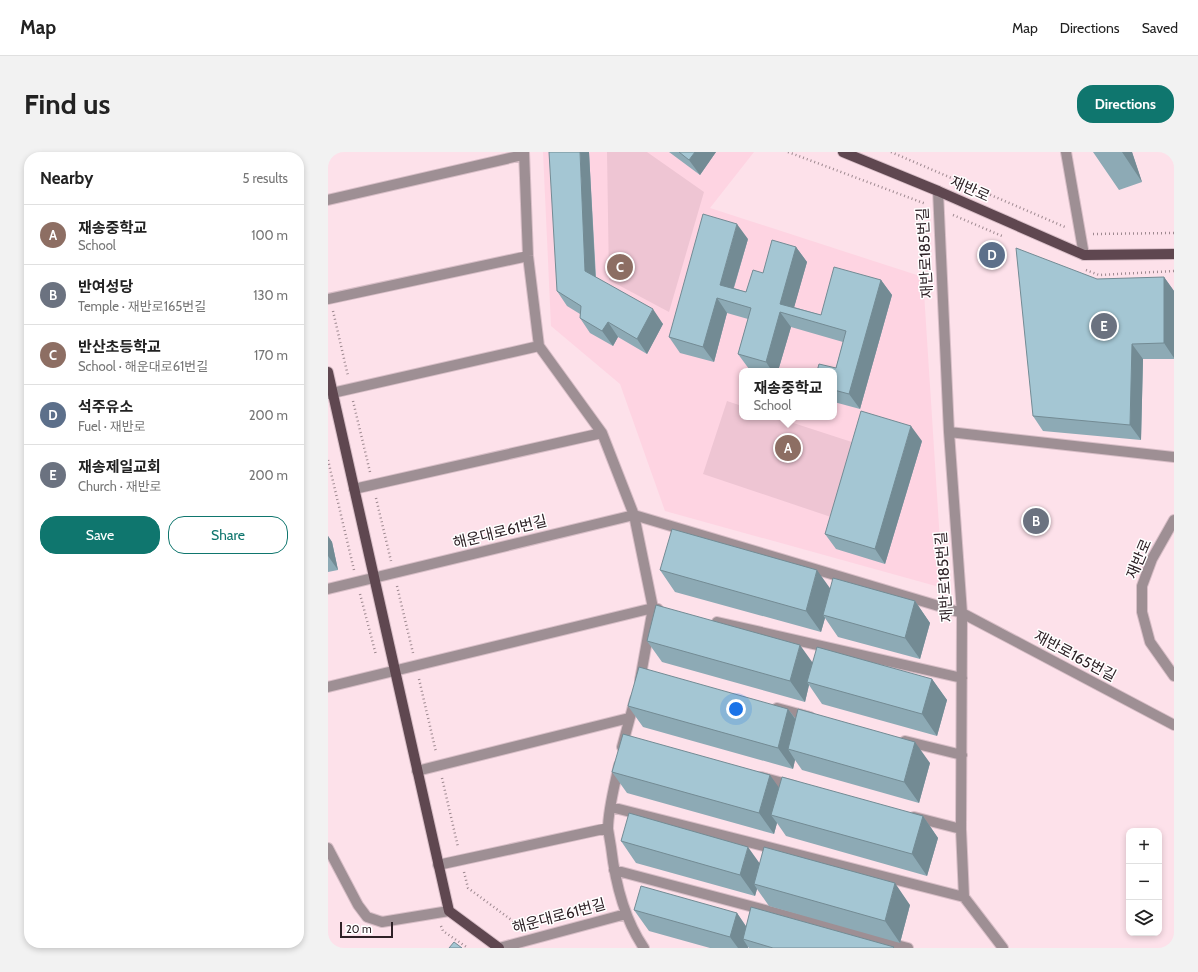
<!DOCTYPE html>
<meta charset="utf-8">
<style>
body{margin:0;font-family:Cabin,"Noto Sans KR",sans-serif;background:#f2f2f2;color:#222}
.controls{position:absolute;right:12px;bottom:12px;display:grid;overflow:hidden;border-radius:8px;box-shadow:0 2px 6px #0003}
.controls button{width:36px;height:36px;display:grid;place-items:center;padding:0;border:0;border-bottom:1px solid #e0e0e0;background:#fff;color:#222;font:20px sans-serif}
.scale{position:absolute;left:12px;bottom:10px;width:53px;box-sizing:border-box;padding-left:4px;border:2px solid #2e2126;border-top:0;font-size:11px;line-height:14px;white-space:nowrap;color:#2e2126;-webkit-text-stroke:3px #fff;paint-order:stroke}
.you{position:absolute;left:408px;top:557px;width:14px;height:14px;margin:-10px;border:3px solid #fff;border-radius:50%;background:#1a73e8;box-shadow:0 0 0 6px #1a73e833}
.badge{display:grid;place-items:center;width:26px;height:26px;border-radius:50%;background:#0f766e;color:#fff;font-size:13px;font-weight:700}
.pin{position:absolute;translate:-50% -50%;border:2px solid #fff;box-shadow:0 1px 4px #0006}
.popup{position:absolute;left:411px;top:216px;width:98px;height:52px;box-sizing:border-box;display:grid;place-content:center;border-radius:8px;background:#fff;filter:drop-shadow(0 1px 3px #0005);font-size:13px;white-space:nowrap;color:#767676}
.popup b{font-size:15px;color:#222}
.popup::after{content:'';position:absolute;left:50%;top:100%;margin-left:-8px;border:8px solid transparent;border-top-color:#fff}
.list{margin:0;padding:0;list-style:none}
h2{display:flex;justify-content:space-between;align-items:center;height:52px;margin:0;padding:0 16px;font-size:17px}
h2 small{font-size:13px;font-weight:400;color:#767676}
.list li{display:grid;grid-template-columns:26px 1fr auto;gap:12px;align-items:center;box-sizing:border-box;height:60px;padding:0 16px;border-top:1px solid #e0e0e0}
.list b{display:block;font-size:15px;white-space:nowrap}
.list p{margin:0;font-size:13px;white-space:nowrap;color:#767676}
.list em{font-size:13px;font-style:normal;color:#767676}
.actions{display:flex;gap:8px;padding:12px 16px}
.actions a{flex:1;padding:9px 0;border:1px solid #0f766e;border-radius:16px;text-align:center;font-size:14px;color:#0f766e}
.actions .main{background:#0f766e;color:#fff}
.icon{flex:none;width:22px;height:22px;fill:none;stroke:currentColor;stroke-width:2;stroke-linecap:round;stroke-linejoin:round}
.map{position:relative;flex:none;width:846px;height:796px;overflow:hidden;border-radius:16px}
header{display:flex;align-items:center;gap:24px;box-sizing:border-box;height:56px;padding:0 20px;background:#fff;border-bottom:1px solid #e0e0e0}
header strong{font-size:19px}
nav{display:flex;gap:22px;margin-inline-start:auto;font-size:14px}
.intro{display:flex;align-items:center;justify-content:space-between;box-sizing:border-box;height:96px;padding:0 24px}
h1{margin:0;font-size:28px}
.button{padding:10px 18px;border-radius:16px;background:#0f766e;color:#fff;font-size:14px;font-weight:700}
main{display:flex;gap:24px;padding:0 24px}
aside{flex:1;background:#fff;border-radius:16px;box-shadow:0 2px 6px #0003}
.map>svg:first-child{display:block}
</style>
<header>
<strong>Map</strong>
<nav><a>Map</a><a>Directions</a><a>Saved</a></nav>
</header>
<div class="intro"><h1>Find us</h1><a class="button">Directions</a></div>
<main>
<aside>
<h2>Nearby<small>5 results</small></h2>
<ul class="list">
<li><span class="badge" style="background:#8d6e63">A</span><div><b>재송중학교</b><p>School</p></div><em>100 m</em></li>
<li><span class="badge" style="background:#6b7280">B</span><div><b>반여성당</b><p>Temple · 재반로165번길</p></div><em>130 m</em></li>
<li><span class="badge" style="background:#8d6e63">C</span><div><b>반산초등학교</b><p>School · 해운대로61번길</p></div><em>170 m</em></li>
<li><span class="badge" style="background:#5c6f8a">D</span><div><b>석주유소</b><p>Fuel · 재반로</p></div><em>200 m</em></li>
<li><span class="badge" style="background:#6b7280">E</span><div><b>재송제일교회</b><p>Church · 재반로</p></div><em>200 m</em></li>
</ul>
<div class="actions"><a class="main">Save</a><a>Share</a></div>
</aside>
<div class="map">
<svg width="846" height="796" viewBox="0 0 846 796">
<rect width="100%" height="100%" fill="#fde1ea"/>
<path fill="#fed4e2" fill-rule="evenodd" d="M215 0H426L382 56 595 125 615 436 337 359 292 232 223 174ZM414 219H506V265H414Z"/>
<path fill="#eec5d3" d="M279 0H319L376 40 341 160 281 128Z
M399 249 414 254V265H447L533 293 509 367 375 322Z"/>
<g fill="none" stroke-linecap="round" stroke-linejoin="round">
<defs>
<path id="minor" d="M196 0 200 104 211 194 274 281 306 363 325 456 312 528
M738 0 756 103
M610 39 621 280 634 461 633 677 636 745 675 796
M0 48 195 3
M0 147 200 104
M0 242 211 194
M621 280 846 305
M26 337 274 281
M846 368 824 407 814 434V460L822 490 846 524
M0 437 306 363 634 461 846 573
M389 470 634 526
M0 535 325 456 330 457
M449 556 482 565
M577 589 634 603
M294 595 307 547
M291 613C287 632 280 657 280 677 281 683 282 689 283 695 287 729 296 767 316 796
M89 619 301 566
M433 625 466 634
M283 655 636 745
M586 665 633 677
M0 696 30 753 39 765 54 770 121 759
M110 713 280 676
M286 718 580 796
M171 796 298 762"/>
<path id="major" d="M515 0 610 39 756 103 846 102
M0 220 121 759 171 796"/>
</defs>
<use href="#minor" stroke="#d8bec7" stroke-width="12"/>
<use href="#major" stroke="#d8bec7" stroke-width="12"/>
<path stroke="#9e8990" stroke-width="2.5" stroke-dasharray="1 3" stroke-linecap="butt" d="M460 0 598 52
M563 0 737 75
M625 63 674 84
M765 82 846 81
M758 118 771 123 846 119
M5 159 20 224
M25 249 42 320
M0 308 26 418
M48 346 63 409
M69 434 85 501
M32 442 48 503
M91 527 108 600
M114 626 130 695
M136 720 140 736 193 775
M113 774 115 779 140 796"/>
<use href="#minor" stroke="#9e8f94" stroke-width="10"/>
<use href="#major" stroke="#5f4750" stroke-width="10"/>
</g>
<path fill="#8daab5" d="M261 0 268 125 335 172 319 202 290 185 285 194 262 181 252 166V162L239 154 229 139Z
M341 0H388L372 23Z
M765 0H804L814 30 791 38Z
M420 87 406 136 418 140 435 121 468 95 479 110 466 155 493 163 553 128 564 143 532 257 506 250V219L508 216 515 190 463 175 450 219H428L421 217 410 202 420 167 399 161 386 210 352 201 341 185Z
M836 125 846 139V207H815L813 288 715 279 705 264Z
M594 289 557 412 508 397 497 382Z
M0 384 4 390 10 418 0 420Z
M332 418 502 436 587 449 602 471 592 507 510 485 497 466 493 480 347 440Z
M319 489 604 527 619 548 609 584 494 552 481 533 477 550 334 510Z
M300 554 460 557 468 567 602 611 591 651 474 618 467 608 465 617 315 575Z
M284 620 451 636 595 664 610 686 599 724 458 684 449 671 446 682 299 641Z
M293 689 432 712 582 753 572 791 441 754 429 737 427 744 308 711Z
M306 758 409 761 418 774 566 796H421L420 795V796H382L321 779Z"/>
<path fill="#738b94" d="M252 0H261L268 135 257 119Z
M367 0H388L372 23 361 8Z
M794 0H804L814 30Z
M409 72 420 87 402 148 392 133Z
M468 95 479 110 464 163 452 152Z
M836 125 846 139V206L836 191Z
M553 128 564 143 532 257 521 242Z
M389 146 399 161 386 210 375 195Z
M325 157 335 172 319 202 309 187Z
M452 160 463 175 450 219H444L438 210Z
M280 170 290 185 285 194 274 179Z
M804 192 815 207 813 288 802 273Z
M583 274 594 289 557 412 547 397Z
M0 384 4 390 10 418 0 404Z
M489 418 504 439 495 463 497 466 493 480 478 459Z
M587 449 602 471 592 507 577 486Z
M472 493 487 514 479 530 481 533 477 550 462 529Z
M604 527 619 548 609 584 594 562Z
M460 557 475 578 460 597 467 608 465 617 450 596Z
M587 590 602 611 591 651 576 630Z
M442 623 457 644 443 663 449 671 446 682 431 661Z
M595 664 610 686 599 724 584 702Z
M420 695 435 716 426 732 429 737 427 744 412 723Z
M567 731 582 753 572 791 557 769Z
M409 761 423 782 415 787 420 795V796H410L402 785Z"/>
<path fill="#a4c6d3" stroke="#738b94" d="M221 0H252L257 119 325 157 309 187 280 170 274 179 252 166 253 154 229 139Z
M351 0H367L361 8Z
M375 62 409 72 392 133 418 140 425 118 435 121 444 88 468 95 452 152 493 163 506 115 553 128 521 242 506 238V219H489L491 212 508 216 518 179 452 160 438 210 410 202 423 156 389 146 375 195 341 185Z
M688 96 769 127 836 125V191L804 192 802 273 705 264Z
M533 259 583 274 547 397 497 382Z
M344 377 489 418 478 459 332 418Z
M505 426 587 449 577 486 495 463Z
M328 453 472 493 462 529 319 489Z
M489 495 604 527 594 562 479 530Z
M311 515 460 557 450 596 300 554Z
M470 557 587 590 576 630 460 597Z
M295 582 442 623 431 661 284 620Z
M454 625 595 664 584 702 443 663Z
M301 661 420 695 412 723 293 689Z
M436 695 567 731 557 769 426 732Z
M313 734 409 761 402 785 306 758Z
M423 755 566 795 565 796H445L415 787Z
M126 790 134 796H121Z"/>
<g text-anchor="middle" stroke-width="3" stroke-linejoin="round" paint-order="stroke">
<g font-size="15" fill="#2e2126" stroke="#fff">
<text transform="translate(642 37) rotate(24)" y="5">재반로</text>
<text transform="translate(597 101) rotate(-93)" y="5">재반로185번길</text>
<text transform="translate(172 380) rotate(-14)" y="5">해운대로61번길</text>
<text transform="translate(811 407) rotate(-67)" y="5">재반로</text>
<text transform="translate(616 425) rotate(-94)" y="5">재반로185번길</text>
<text transform="translate(747 504) rotate(28)" y="5">재반로165번길</text>
<text transform="translate(231 764) rotate(-15)" y="5">해운대로61번길</text>
</g>
</g>
</svg>
<div class="controls">
<button>+</button>
<button>−</button>
<button><svg class="icon" aria-label="layers" viewBox="0 0 24 24"><path d="M12 4l9 5-9 5-9-5zM3 14l9 5 9-5"/></svg></button>
</div>
<div class="scale">20 m</div>
<div class="you"></div>
<div class="pin badge" style="left:460px;top:296px;background:#8d6e63">A</div>
<div class="popup"><b>재송중학교</b>School</div>
<div class="pin badge" style="left:708px;top:369px;background:#6b7280">B</div>
<div class="pin badge" style="left:292px;top:115px;background:#8d6e63">C</div>
<div class="pin badge" style="left:664px;top:103px;background:#5c6f8a">D</div>
<div class="pin badge" style="left:776px;top:174px;background:#6b7280">E</div>
</div>
</main>
